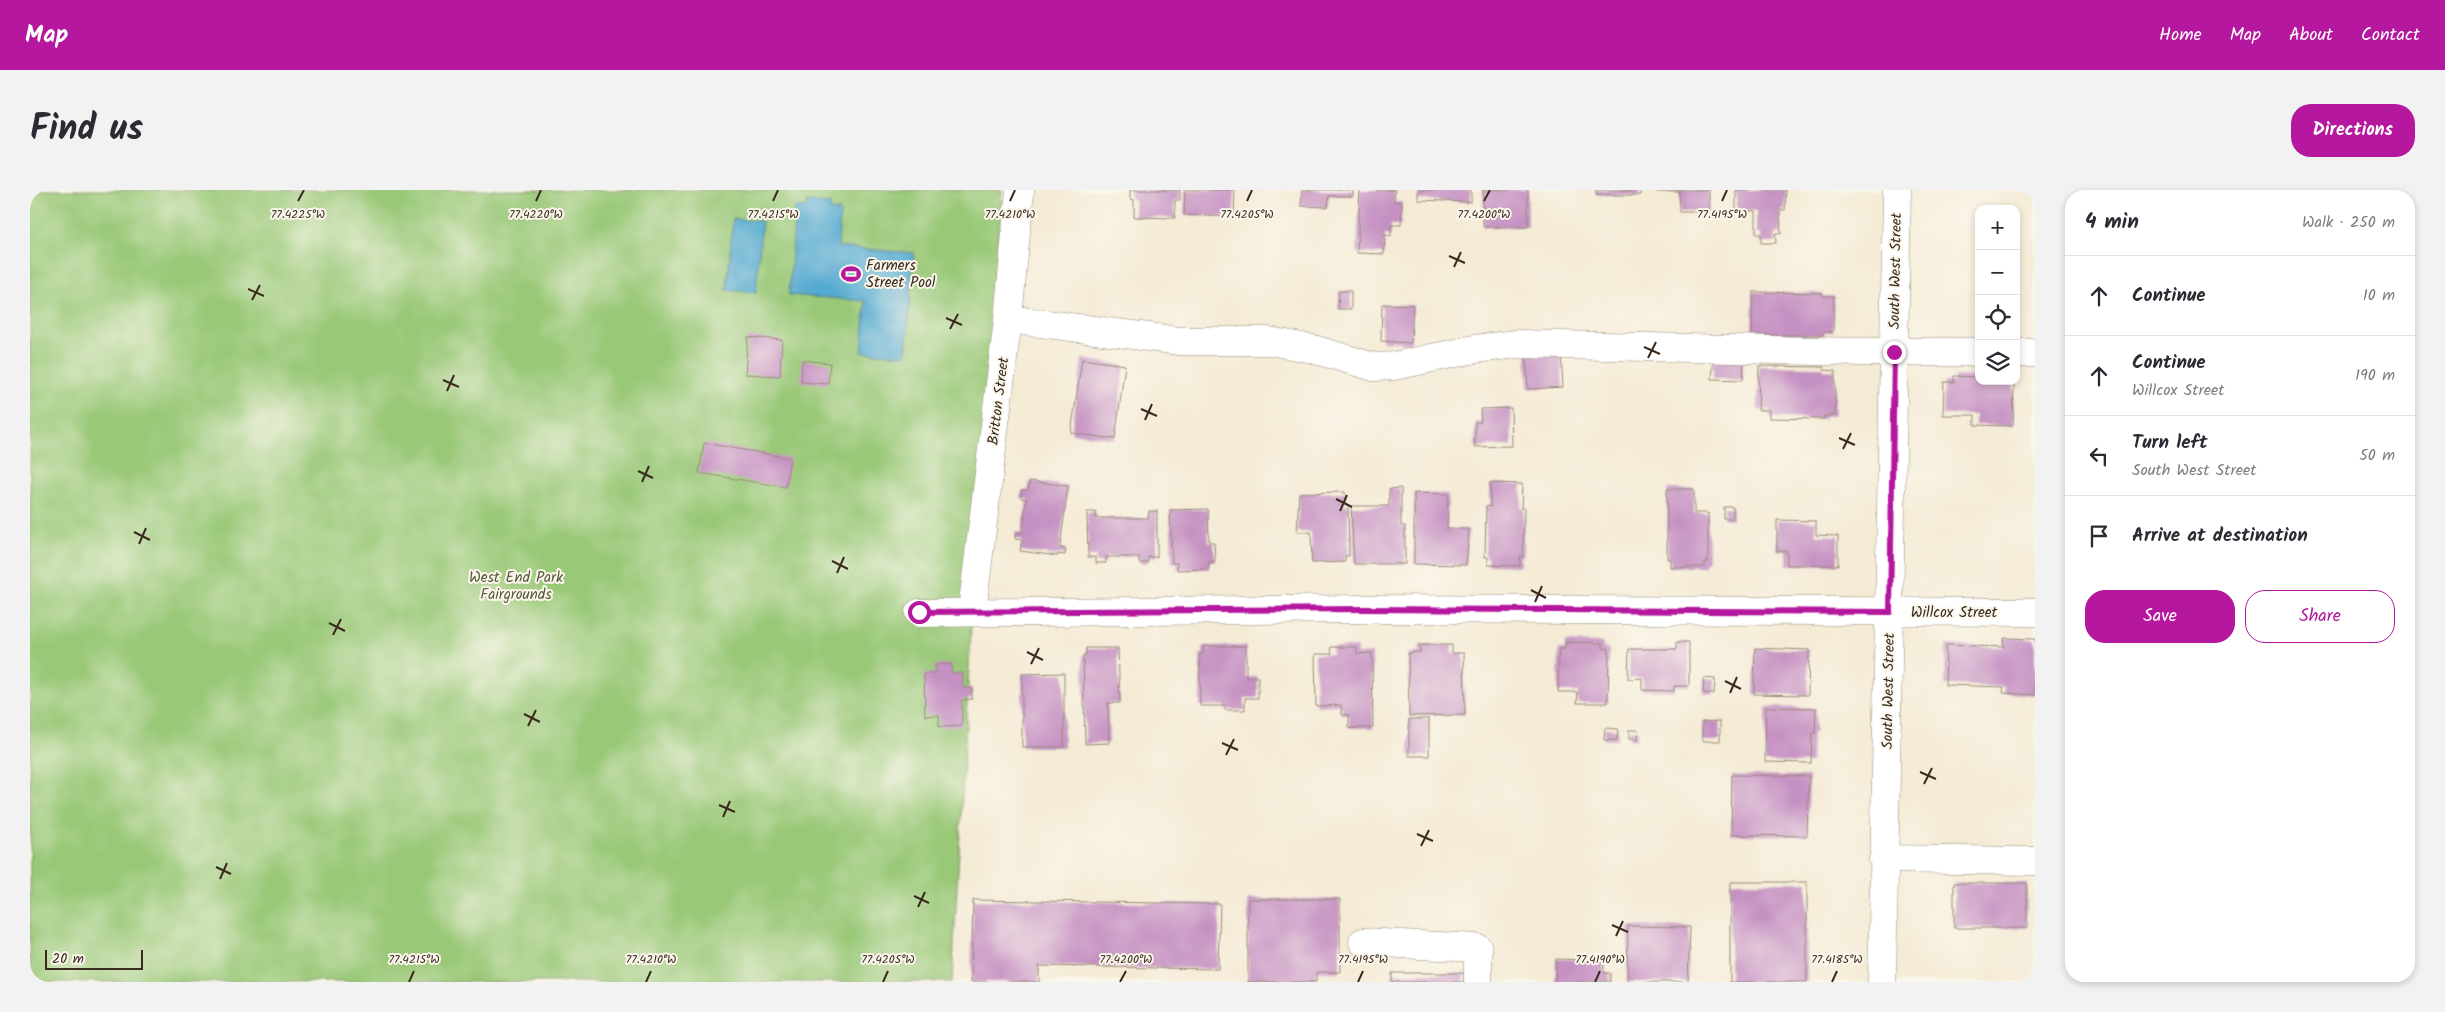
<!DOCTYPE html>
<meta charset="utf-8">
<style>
body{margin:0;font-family:Kalam,sans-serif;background:#f2f2f3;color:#2b2b33}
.controls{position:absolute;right:15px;top:15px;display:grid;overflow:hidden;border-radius:10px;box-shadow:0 2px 8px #0003}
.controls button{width:45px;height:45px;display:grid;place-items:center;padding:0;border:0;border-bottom:1px solid #e1e1e2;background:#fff;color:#2b2b33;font:25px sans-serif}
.scale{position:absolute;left:15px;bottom:12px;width:98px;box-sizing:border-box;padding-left:5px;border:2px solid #3b2a1e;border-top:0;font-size:14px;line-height:18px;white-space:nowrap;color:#3b2a1e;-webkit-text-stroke:4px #fbf7ec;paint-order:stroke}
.stop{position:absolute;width:15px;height:15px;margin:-11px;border:4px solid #b5179e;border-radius:50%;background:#fff}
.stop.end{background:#b5179e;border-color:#fff;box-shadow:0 1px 5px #0008}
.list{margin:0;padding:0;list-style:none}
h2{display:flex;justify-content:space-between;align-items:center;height:65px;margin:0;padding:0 20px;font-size:21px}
h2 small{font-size:16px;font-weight:400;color:#7c7c81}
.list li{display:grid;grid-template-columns:32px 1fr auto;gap:15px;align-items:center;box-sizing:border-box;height:80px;padding:0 20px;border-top:1px solid #e1e1e2}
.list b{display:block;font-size:19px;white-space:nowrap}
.list p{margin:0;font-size:16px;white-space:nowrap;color:#7c7c81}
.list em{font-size:16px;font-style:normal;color:#7c7c81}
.actions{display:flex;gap:10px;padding:15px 20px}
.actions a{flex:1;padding:11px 0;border:1px solid #b5179e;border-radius:20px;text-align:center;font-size:18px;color:#b5179e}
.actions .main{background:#b5179e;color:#fff}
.icon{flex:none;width:28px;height:28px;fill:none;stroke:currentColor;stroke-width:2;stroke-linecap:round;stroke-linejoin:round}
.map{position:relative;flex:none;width:2005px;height:792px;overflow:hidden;border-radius:20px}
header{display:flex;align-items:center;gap:30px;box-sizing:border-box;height:70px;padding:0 25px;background:#b5179e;color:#fff}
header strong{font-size:24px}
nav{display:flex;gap:28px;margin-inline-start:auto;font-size:18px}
.intro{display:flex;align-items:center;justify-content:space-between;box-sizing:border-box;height:120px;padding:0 30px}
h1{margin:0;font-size:35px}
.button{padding:12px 22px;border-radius:20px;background:#b5179e;color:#fff;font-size:18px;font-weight:700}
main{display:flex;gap:30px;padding:0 30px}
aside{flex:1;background:#fff;border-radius:20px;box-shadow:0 2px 8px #0003}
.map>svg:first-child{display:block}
</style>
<header>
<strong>Map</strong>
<nav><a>Home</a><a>Map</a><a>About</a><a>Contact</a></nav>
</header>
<div class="intro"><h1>Find us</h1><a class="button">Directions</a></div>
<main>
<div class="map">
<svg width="2005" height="792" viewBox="0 0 2005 792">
<rect width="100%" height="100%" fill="#fbf7ec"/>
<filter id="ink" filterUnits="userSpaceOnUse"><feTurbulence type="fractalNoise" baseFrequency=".02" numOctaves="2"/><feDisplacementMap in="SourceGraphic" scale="10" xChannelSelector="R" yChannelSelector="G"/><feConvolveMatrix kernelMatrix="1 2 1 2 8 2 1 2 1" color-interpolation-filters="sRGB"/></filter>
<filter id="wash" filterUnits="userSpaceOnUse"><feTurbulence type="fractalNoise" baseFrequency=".0096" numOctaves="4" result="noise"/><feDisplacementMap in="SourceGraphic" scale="20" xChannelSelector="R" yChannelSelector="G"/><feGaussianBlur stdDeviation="1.12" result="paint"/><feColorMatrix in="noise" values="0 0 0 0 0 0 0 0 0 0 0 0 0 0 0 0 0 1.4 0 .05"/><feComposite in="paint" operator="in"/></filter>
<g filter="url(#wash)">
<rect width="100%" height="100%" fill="#f4ebd5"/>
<path fill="#99c877" stroke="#6a794a" d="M0 0H972L942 421 922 792H0Z"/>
<path fill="#54aad1" stroke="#486a78" d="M777 12 800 14V20L810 21 808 57 884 63 876 165 832 162 836 111 759 105 765 17 777 18Z
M703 29 732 31 726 103 697 100Z"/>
<g id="blocks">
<path fill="#c590c2" d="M1100 0H1150V10H1145V28L1104 27V10L1100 9Z
M1155 0H1205L1204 27 1154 25Z
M1272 0H1323V6H1299L1298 17 1271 16Z
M1330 0H1365L1364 12H1372L1371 35H1361V46L1355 45 1354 64 1327 63Z
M1388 0H1441V12L1388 10Z
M1453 0H1498V37H1453Z
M1566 0H1610V5H1566Z
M1627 0H1679V22H1650L1649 2H1627Z
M1706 0H1756L1755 20H1750L1751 44 1745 43 1746 53H1731V44H1726V21L1706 20Z
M1309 101H1321V119H1308Z
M1723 102 1793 103V106H1804L1803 142H1793L1794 145H1722Z
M1352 114 1383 115 1381 153 1351 151Z
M718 147 752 150 750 186 715 184Z
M1531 161 1533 197 1498 199 1496 163Z
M1684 163 1714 165 1713 190 1682 189Z
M1052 169 1095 175 1085 249 1041 243Z
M772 170 800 173 798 194 771 192Z
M1729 176 1794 177V180L1805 181V226H1794V229L1739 228V220H1728Z
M1924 186 1949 187V191H1984L1983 236 1945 235V225H1913L1914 192H1924Z
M1481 218 1482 256 1445 257V232H1451L1450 219Z
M674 253 760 268 756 297 669 283Z
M1000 291 1038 296 1030 358 1036 359 1035 365 1028 364V366L990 361 992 350 985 349 986 342 992 343 997 309 991 308 992 300H998Z
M1460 293 1492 294 1491 318H1494L1493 367 1490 366V376L1458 375V367H1455L1456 316 1460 317Z
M1371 298V336H1375V374H1324L1321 316H1359V299Z
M1637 299H1664V323H1678V372H1675V377H1640V369H1637Z
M1315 302V315H1318L1319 366H1315V372L1282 373 1281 342H1267L1269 303Z
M1384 303 1418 304 1417 339H1439L1436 375 1384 374Z
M1694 317H1703V329H1694Z
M1178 319 1179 352H1184L1185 372H1179V379L1147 380V373H1142L1140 320Z
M1119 321H1127V367H1118V373H1109V367H1076V373H1066V367H1058L1057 322H1066V328H1118Z
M1747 330 1786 331V345L1808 346V375H1757V361H1747Z
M1974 448 2005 449V505L1973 503 1974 497 1915 495 1916 455 1973 457Z
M1535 452 1573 453V458L1579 459 1578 513H1547L1548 502H1528L1529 459H1535Z
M1647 452H1659V496H1644V501L1612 500V488L1598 489 1599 459H1647Z
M1389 455H1422V463H1434L1435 525 1379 526 1378 463 1390 462Z
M1173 456H1216V487H1228V508H1215V520H1195V516H1170V464H1173Z
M1301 457H1327V464L1342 463 1343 538H1319V525H1312L1311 515 1286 516 1285 464H1302Z
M1056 458H1088L1090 513H1078L1079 553 1055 554 1053 465H1056Z
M1725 458 1779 460 1778 505 1724 504Z
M922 474 921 483H933V498H942V509L932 510V536L909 537V525L895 526 894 484 905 483V475Z
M1034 483V557H992V484Z
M1674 488 1685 489 1684 504 1673 503Z
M1736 517 1786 518 1785 543H1782L1781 573 1735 572Z
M1379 529H1399V566H1379Z
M1690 531V551H1672V532Z
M1575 538 1588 539 1587 550H1574Z
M1599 540H1608L1607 550 1599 549Z
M1702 585 1779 586 1777 646 1701 645Z
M1700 692H1777V792H1700Z
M1924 693H1997V738H1924Z
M1218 709H1310V782H1286V792H1218Z
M943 710 1190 714 1188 779 1009 776V792H941Z
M1598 736 1660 737 1658 792H1597Z
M1556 768H1574V783H1580V792H1525L1526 769 1556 770Z
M1362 783H1434V792H1362Z"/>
</g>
</g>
<g filter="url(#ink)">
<use href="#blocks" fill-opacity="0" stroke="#988a7a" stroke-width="1"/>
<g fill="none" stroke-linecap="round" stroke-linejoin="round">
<defs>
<path id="minor" d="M978 129 1150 151H1239L1283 159 1344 177 1364 176 1445 159 1486 154 1832 162H1949
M1986 163H2005
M942 421 978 129 990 0
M889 423 1335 419 2005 422
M1853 669 2005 671
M1333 752 1448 758V792
M1852 792 1867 0"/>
</defs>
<use href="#minor" stroke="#988a7a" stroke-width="29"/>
<use href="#minor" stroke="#fff" stroke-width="28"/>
</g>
</g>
<g fill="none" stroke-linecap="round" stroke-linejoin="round" filter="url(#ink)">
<path stroke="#b5179e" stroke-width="6" d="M889 422 1335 419 1860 422 1864 162"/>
</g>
<path fill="none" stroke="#3b2a1e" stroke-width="2" d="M268 11 274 0M506 11 511 0M743 11 748 0M980 11 985 0M1217 11 1222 0M1454 11 1460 0M1692 11 1697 0M1419 66 1435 73M1424 77 1431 62M218 99 234 106M222 110 230 95M916 128 932 135M920 139 928 124M1614 157 1630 164M1618 168 1626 152M413 190 429 197M417 201 424 185M1111 219 1127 226M1115 230 1122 214M1809 248 1825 255M1813 259 1821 243M608 281 623 288M612 292 619 276M1306 309 1322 317M1310 321 1317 305M104 342 120 350M109 354 116 338M802 371 818 379M807 383 814 367M1501 400 1516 408M1505 412 1512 396M299 433 315 441M303 445 311 429M997 462 1013 470M1001 474 1009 458M1695 491 1711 499M1700 503 1707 487M494 524 510 532M498 536 506 520M1192 553 1208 560M1196 565 1204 549M1890 582 1906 589M1894 594 1902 578M689 615 705 622M693 627 700 611M1387 644 1403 651M1391 656 1399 640M186 677 201 684M190 689 197 673M884 706 899 713M888 717 895 702M1582 735 1598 742M1586 746 1593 731M379 792 384 781M616 792 621 781M853 792 858 781M1090 792 1096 781M1328 792 1333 781M1565 792 1570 781M1802 792 1807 781"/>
<defs>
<symbol id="stadium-bare" viewBox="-9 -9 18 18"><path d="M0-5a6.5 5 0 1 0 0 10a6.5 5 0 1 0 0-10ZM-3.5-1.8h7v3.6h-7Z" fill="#b5179e" stroke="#fbf7ec" stroke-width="2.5" paint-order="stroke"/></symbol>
</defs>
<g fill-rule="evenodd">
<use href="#stadium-bare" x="807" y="70" width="28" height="28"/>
</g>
<g text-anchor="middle" stroke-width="4" stroke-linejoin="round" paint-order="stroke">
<g font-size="15" fill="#3b2a1e" stroke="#fbf7ec" text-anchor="start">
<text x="836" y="80">Farmers<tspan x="836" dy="17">Street Pool</tspan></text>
</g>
<g font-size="15" fill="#3b2a1e" stroke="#fbf7ec">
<text transform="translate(1865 81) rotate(-89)" y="5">South West Street</text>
<text transform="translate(968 211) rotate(-83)" y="5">Britton Street</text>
<text x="1924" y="427">Willcox Street</text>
<text transform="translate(1858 501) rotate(-89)" y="5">South West Street</text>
</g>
<g font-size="15" fill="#575939" stroke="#fbf7ec">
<text x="486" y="392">West End Park<tspan x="486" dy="17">Fairgrounds</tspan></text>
</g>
</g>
<g font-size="12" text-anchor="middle" fill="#3b2a1e" stroke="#fbf7ec" stroke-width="4" stroke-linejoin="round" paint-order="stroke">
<text x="268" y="28">77.4225°W</text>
<text x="506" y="28">77.4220°W</text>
<text x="743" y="28">77.4215°W</text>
<text x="980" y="28">77.4210°W</text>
<text x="1217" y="28">77.4205°W</text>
<text x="1454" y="28">77.4200°W</text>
<text x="1692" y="28">77.4195°W</text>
<text x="384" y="773">77.4215°W</text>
<text x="621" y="773">77.4210°W</text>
<text x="858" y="773">77.4205°W</text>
<text x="1096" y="773">77.4200°W</text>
<text x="1333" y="773">77.4195°W</text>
<text x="1570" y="773">77.4190°W</text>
<text x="1807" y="773">77.4185°W</text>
</g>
</svg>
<div class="controls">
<button>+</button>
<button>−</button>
<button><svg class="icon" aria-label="locate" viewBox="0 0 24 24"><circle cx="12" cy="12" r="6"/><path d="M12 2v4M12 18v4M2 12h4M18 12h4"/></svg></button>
<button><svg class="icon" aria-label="layers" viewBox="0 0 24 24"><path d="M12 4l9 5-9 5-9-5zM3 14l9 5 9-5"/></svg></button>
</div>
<div class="scale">20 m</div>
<div class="stop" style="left:889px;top:422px"></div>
<div class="stop end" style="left:1864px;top:162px"></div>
</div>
<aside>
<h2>4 min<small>Walk · 250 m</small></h2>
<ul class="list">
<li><svg class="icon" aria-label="ahead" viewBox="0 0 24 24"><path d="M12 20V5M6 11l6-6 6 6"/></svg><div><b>Continue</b></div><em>10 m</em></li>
<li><svg class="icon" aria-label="ahead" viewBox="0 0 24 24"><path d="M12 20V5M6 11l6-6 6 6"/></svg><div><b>Continue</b><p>Willcox Street</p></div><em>190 m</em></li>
<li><svg class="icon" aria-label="left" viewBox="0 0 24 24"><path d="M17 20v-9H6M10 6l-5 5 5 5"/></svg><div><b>Turn left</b><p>South West Street</p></div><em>50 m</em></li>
<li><svg class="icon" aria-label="arrive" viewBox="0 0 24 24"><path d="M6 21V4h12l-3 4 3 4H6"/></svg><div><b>Arrive at destination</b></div></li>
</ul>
<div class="actions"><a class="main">Save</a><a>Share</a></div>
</aside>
</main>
